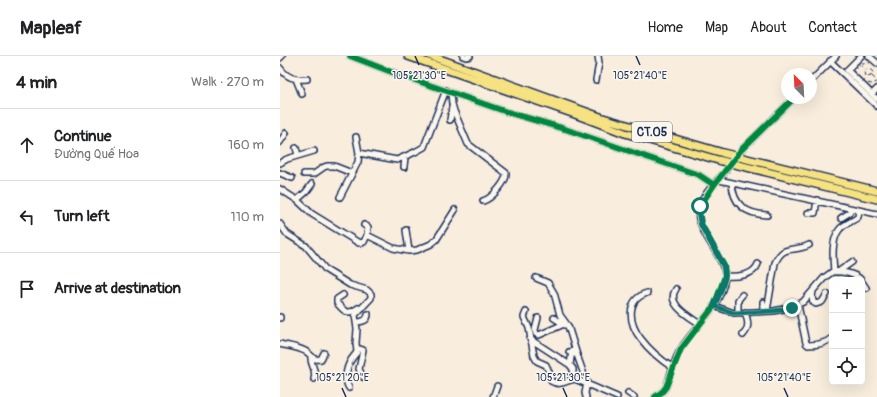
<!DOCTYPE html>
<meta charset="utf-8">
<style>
body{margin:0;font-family:Pangolin,sans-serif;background:#f6f6f6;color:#202124}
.controls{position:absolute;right:12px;bottom:12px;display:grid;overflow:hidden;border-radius:6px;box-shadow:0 4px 16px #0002}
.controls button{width:36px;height:36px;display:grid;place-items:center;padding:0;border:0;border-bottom:1px solid #e0e0e0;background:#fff;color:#202124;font:20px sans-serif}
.compass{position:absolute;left:501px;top:12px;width:36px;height:36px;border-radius:50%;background:#fff;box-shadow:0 4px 16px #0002;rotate:336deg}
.stop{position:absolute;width:12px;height:12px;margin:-9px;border:3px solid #0f766e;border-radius:50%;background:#fff}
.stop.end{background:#0f766e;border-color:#fff;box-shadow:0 1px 4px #0008}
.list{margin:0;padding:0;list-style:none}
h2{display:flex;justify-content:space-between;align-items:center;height:52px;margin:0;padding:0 16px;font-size:17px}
h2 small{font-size:13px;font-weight:400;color:#757577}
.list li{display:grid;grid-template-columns:26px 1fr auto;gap:12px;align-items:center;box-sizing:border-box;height:72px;padding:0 16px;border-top:1px solid #e0e0e0}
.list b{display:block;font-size:15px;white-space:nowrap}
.list p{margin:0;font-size:13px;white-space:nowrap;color:#757577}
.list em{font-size:13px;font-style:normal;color:#757577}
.icon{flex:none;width:22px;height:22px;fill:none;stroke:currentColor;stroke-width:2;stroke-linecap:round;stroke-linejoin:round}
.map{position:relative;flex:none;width:597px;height:341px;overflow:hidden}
header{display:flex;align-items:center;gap:24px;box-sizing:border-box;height:56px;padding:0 20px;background:#fff;border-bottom:1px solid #e0e0e0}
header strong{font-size:19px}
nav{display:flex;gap:22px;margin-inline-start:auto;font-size:14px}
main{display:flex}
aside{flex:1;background:#fff}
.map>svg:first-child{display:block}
</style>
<header>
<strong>Mapleaf</strong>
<nav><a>Home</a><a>Map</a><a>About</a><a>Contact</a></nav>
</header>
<main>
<aside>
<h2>4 min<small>Walk · 270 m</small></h2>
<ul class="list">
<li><svg class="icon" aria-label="ahead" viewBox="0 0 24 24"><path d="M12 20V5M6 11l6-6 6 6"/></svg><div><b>Continue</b><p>Đường Quế Hoa</p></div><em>160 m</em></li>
<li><svg class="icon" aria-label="left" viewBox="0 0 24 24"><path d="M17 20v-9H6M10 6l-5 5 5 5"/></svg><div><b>Turn left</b></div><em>110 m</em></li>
<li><svg class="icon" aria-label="arrive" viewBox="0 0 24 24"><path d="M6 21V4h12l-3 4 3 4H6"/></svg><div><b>Arrive at destination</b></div></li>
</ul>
</aside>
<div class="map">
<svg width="597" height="341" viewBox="0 0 597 341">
<rect width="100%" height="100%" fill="#f9eedd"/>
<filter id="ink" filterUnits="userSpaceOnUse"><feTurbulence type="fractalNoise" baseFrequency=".025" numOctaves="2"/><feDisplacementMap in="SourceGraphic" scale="8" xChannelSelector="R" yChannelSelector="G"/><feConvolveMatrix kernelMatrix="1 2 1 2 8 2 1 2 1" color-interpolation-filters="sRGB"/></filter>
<g filter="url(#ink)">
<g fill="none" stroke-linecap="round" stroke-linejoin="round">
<path stroke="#cdc8c4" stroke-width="5" stroke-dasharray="5 2.5" stroke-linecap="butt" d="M446 114 458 98"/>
<defs>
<path id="minor" d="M70 0 109 15 227 56 285 73 419 119 434 129
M183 0 186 1 190 0
M581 0 567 14 597 43
M589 0 597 7
M0 2 2 0
M550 5 597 50
M0 12C7 22 15 24 27 23
M16 23 22 38
M316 24 319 7 318 0
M531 25 556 0
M171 37 172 48 174 55 188 88 226 117C227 126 211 143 203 145
M592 38 597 33
M170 64 172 51
M0 86 6 77
M16 92 18 99
M461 94 514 42
M79 97 117 104 135 96 144 91 166 34
M0 107 7 103 34 95
M124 111 125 101
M0 117 12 122
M24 118H34L44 111 47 110H54L72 117
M439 124 597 158
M452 127C453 149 466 158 487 159
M0 133 17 144 32 158 79 187 84 186 87 179 113 192 129 195 137 194 151 188 156 184 175 154
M60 141 78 106 79 97 76 81
M17 144 26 136 32 128
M528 157H535L537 144
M561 162 569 157 571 153
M0 168 7 178 26 190 46 214 70 229 87 234 91 238V242L75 259 77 273 76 287 77 296C75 299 73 301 71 304 66 312 64 324 69 332
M84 169 88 171 87 179
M126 174 129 195
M554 216C553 203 551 185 559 174 563 168 572 166 578 161L579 154
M558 216 572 206
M445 220C456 221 474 220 478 208
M256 222 268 227 274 237 280 259 288 270 297 299
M582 226 586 232
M396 233C385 248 410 261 420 268
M533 235C532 240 531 246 536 248L542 246 547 238
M367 237C345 244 349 268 361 283 370 295 381 304 393 312
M63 239 57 243V247C64 255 67 260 78 252
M518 249 526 287 528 289C536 289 546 287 552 282
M434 250 454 257 494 255 512 251 523 246 544 222 552 216C560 215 575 217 581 224
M483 255V246
M487 255 495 207C504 187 513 197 529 189
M246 256 244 261 249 272 254 300 257 305 266 309 269 316 271 325C281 331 286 324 295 323L337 341
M458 256V244L462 239
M0 261V262
M258 262 255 274 256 278 259 279 284 268
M274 262 285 269
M76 266C82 266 88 265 88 258
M463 279C470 271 468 265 465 256
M250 283 290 309 293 313V323
M0 288C8 290 17 291 25 295 32 298 32 305 41 303L44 297
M77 292 83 294 79 313 83 321
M289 296 297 299 307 327 305 337 306 341
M31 301C30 310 37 312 34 323
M290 309 292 295
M348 337 354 341
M213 341 217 330
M375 341 382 336 386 331C391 318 394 303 402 291 417 268 440 252 445 222 446 214 442 208 439 202 433 190 422 176 419 163 415 144 436 127 446 114"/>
<path id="highway" d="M128 0 295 58 345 77 438 104 597 143
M151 0 323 62 443 97 597 135"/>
</defs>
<use href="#minor" stroke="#1b2f5e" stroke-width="8"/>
<use href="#highway" stroke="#1b2f5e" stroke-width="10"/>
<path stroke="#1b2f5e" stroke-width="1" stroke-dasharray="4 3" stroke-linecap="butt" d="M581 7H590
M579 8 585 14 587 13 591 14 593 16 591 20 587 21 585 20 584 16 585 14
M577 10 578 17
M592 20 597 25
M588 27 591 28 597 26"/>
<use href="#minor" stroke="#fbf7ec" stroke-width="5"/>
<use href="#highway" stroke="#f7e281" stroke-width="7"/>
<defs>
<path id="cycleway" d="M70 0 109 15 227 56 285 73 419 119 434 129
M375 341 382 336 386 331 401 293 434 250 445 220 444 210 421 168 419 156 420 150 434 129 461 94 514 42"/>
</defs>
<use href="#cycleway" stroke="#fbf7ec" stroke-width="8"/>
<use href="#cycleway" stroke="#00873e" stroke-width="6"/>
</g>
</g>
<g fill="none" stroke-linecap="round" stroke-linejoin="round" filter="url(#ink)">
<path stroke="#0f766e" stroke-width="5" d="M420 150 419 156 421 168 444 210C447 225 440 237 434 250L454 257 494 255 512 252"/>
</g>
<path fill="none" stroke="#1b2f5e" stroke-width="1.5" d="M135 0 139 9M356 0 360 9M62 332 66 341M283 332 287 341M504 332 508 341"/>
<g text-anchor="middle" stroke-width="3" stroke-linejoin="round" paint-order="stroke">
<rect fill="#fbf7ec" stroke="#5e6b89" stroke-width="1" x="352" y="66" width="40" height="20" rx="3"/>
<g font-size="12" font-weight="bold" fill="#1b2f5e">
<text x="372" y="80">CT.05</text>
</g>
</g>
<g font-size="10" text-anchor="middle" fill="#1b2f5e" stroke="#fbf7ec" stroke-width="3" stroke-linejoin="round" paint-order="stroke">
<text x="139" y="23">105°21'30"E</text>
<text x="360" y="23">105°21'40"E</text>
<text x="62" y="325">105°21'20"E</text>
<text x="283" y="325">105°21'30"E</text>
<text x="504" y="325">105°21'40"E</text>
</g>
</svg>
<div class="controls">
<button>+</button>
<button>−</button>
<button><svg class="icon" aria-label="locate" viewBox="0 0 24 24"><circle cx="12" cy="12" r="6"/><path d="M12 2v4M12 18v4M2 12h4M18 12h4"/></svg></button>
</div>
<svg class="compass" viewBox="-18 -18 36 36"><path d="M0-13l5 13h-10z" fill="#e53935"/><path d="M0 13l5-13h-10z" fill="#757577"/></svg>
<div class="stop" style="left:420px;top:150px"></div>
<div class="stop end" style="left:512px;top:252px"></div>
</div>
</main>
